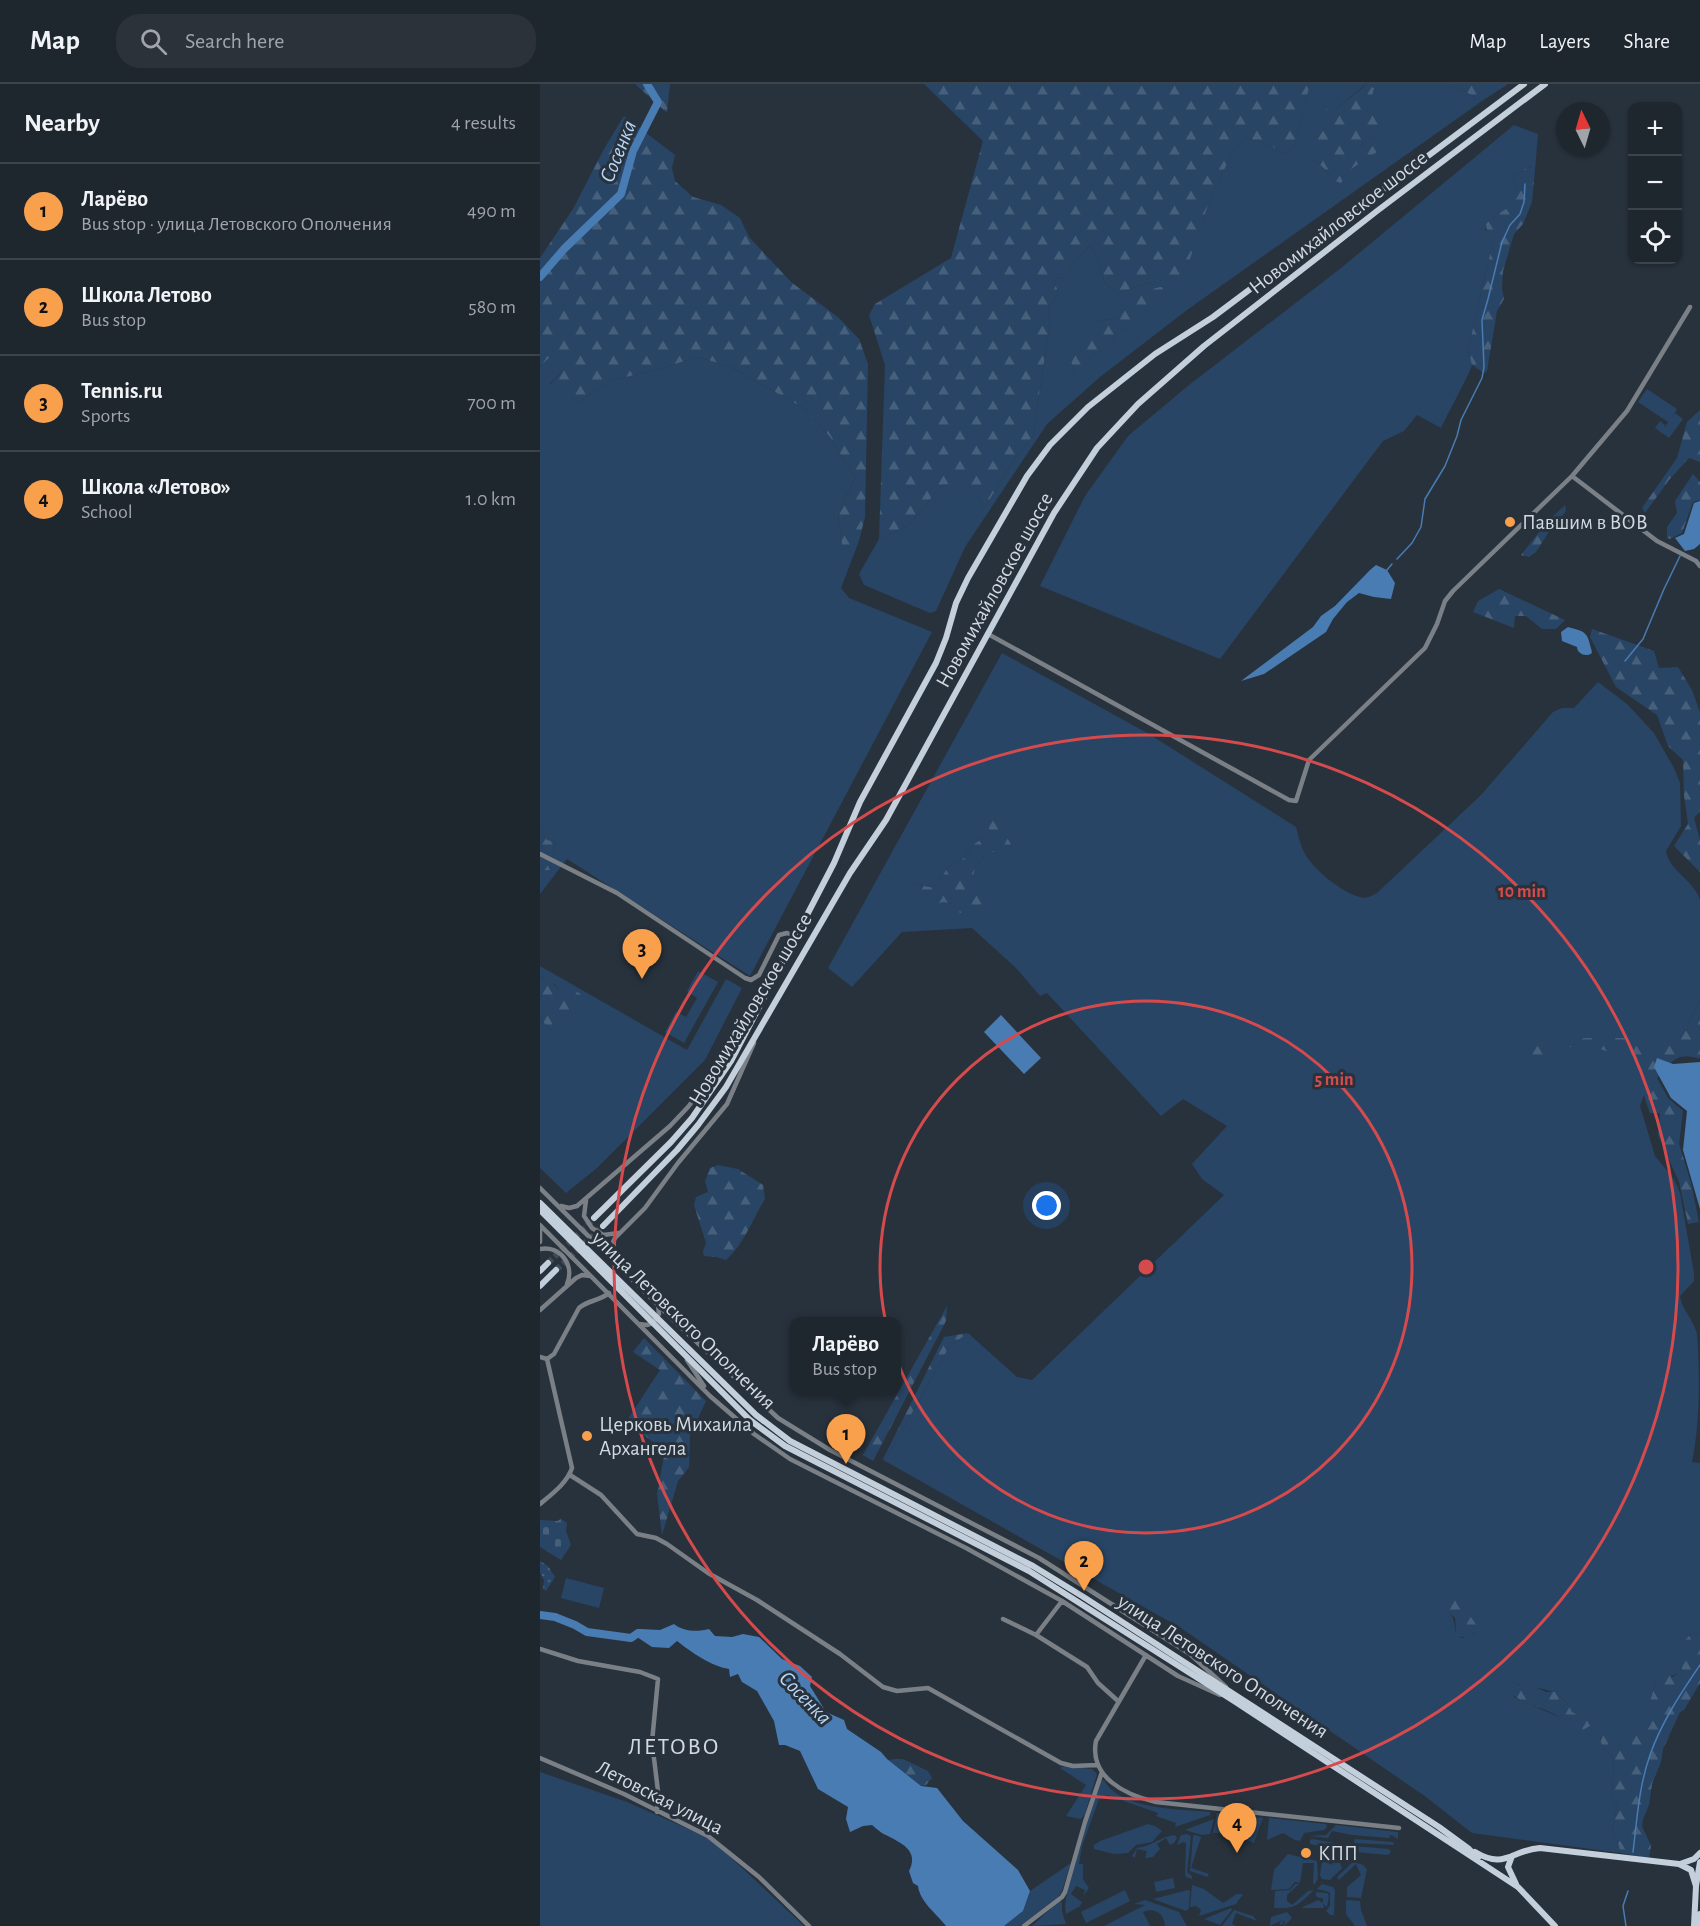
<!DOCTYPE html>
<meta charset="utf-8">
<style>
body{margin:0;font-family:"Alegreya Sans",sans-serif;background:#2b323a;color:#f1f3f6}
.controls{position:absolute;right:18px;top:18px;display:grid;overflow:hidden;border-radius:12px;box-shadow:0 2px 4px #0004}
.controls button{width:54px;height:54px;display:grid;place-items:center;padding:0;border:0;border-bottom:2px solid #3c434a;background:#1e262e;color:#f1f3f6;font:30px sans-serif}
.compass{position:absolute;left:1016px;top:18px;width:54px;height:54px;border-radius:50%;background:#1e262e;box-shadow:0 2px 4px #0004;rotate:355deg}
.you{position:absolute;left:507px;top:1122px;width:21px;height:21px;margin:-15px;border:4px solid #fff;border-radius:50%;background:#1a73e8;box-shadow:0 0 0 9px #1a73e833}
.badge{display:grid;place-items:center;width:39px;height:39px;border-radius:50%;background:#f9a04d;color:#111;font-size:20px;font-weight:700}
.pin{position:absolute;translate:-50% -50px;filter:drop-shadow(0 2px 3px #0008)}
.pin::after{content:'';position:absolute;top:32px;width:21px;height:18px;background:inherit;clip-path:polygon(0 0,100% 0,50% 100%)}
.popup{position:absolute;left:250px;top:1233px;width:111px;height:78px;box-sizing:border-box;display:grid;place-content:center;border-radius:12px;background:#1e262e;filter:drop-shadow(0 2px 4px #0005);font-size:20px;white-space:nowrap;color:#a1a5aa}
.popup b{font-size:22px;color:#f1f3f6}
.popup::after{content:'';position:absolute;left:50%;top:100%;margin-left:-12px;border:12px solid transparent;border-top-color:#1e262e}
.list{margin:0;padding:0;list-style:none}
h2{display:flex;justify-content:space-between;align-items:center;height:78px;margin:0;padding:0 24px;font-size:26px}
h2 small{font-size:20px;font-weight:400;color:#a1a5aa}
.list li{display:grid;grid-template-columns:39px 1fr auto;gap:18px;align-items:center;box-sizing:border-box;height:96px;padding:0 24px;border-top:2px solid #3c434a}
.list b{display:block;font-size:22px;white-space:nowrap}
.list p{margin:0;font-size:20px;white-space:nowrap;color:#a1a5aa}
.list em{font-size:20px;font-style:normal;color:#a1a5aa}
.icon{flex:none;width:33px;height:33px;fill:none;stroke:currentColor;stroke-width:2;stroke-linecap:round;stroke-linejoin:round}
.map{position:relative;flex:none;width:1160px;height:1842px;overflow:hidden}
header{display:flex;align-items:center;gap:36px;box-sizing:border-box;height:84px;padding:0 30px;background:#1e262e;border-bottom:2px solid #3c434a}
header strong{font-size:28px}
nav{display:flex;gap:33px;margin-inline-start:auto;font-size:21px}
.search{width:420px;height:54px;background:#2b323a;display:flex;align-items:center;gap:15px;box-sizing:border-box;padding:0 21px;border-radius:24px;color:#a1a5aa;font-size:22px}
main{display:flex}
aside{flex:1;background:#1e262e}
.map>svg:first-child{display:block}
</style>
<header>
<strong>Map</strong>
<div class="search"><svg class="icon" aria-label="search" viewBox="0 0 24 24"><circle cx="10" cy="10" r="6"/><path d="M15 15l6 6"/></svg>Search here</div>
<nav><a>Map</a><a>Layers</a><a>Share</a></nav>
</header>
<main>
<aside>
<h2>Nearby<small>4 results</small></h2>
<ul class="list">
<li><span class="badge">1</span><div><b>Ларёво</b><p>Bus stop · улица Летовского Ополчения</p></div><em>490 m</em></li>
<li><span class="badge">2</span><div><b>Школа Летово</b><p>Bus stop</p></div><em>580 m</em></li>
<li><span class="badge">3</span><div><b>Tennis.ru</b><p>Sports</p></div><em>700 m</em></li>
<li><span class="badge">4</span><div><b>Школа «Летово»</b><p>School</p></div><em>1.0 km</em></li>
</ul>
</aside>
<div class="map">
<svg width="1160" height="1842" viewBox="0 0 1160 1842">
<defs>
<pattern id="forest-firs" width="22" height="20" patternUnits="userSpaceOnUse" patternTransform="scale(1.5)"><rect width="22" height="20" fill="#284565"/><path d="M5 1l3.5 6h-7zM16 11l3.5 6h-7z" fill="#465f7b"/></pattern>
<pattern id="cemetery-stones" width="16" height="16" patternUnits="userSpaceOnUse" patternTransform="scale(1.5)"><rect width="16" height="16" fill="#284565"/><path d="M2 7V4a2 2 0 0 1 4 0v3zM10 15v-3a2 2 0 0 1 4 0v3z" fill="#465f7b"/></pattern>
<pattern id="park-dots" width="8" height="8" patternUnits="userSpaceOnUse" patternTransform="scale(1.5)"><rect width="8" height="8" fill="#284565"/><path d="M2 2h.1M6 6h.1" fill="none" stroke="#465f7b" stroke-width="1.8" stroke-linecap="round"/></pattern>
</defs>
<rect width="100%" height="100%" fill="#28323d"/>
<path fill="#284565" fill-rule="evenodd" d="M770 0H911L942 17 647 226 560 293 507 340 425 463 396 527 390 529 324 501 319 490 339 455 369 441 402 401 423 398 435 408 444 425 471 380 493 352 510 238 508 225 518 208 514 195 527 193 532 182 549 162 557 172 565 200 579 209 607 199 644 192 671 112 696 62 707 54 730 61 743 70 754 64ZM825 1 835 51 827 54 820 62 829 65 845 63 792 96 787 87 772 74V56L786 44 795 26ZM628 213 580 247 568 263 552 271 535 295 531 277 553 238 580 234Z
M974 41 998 50 995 86 992 82 984 85 973 94 977 107 972 122 953 133 945 145 953 157 928 266C929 271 931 276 932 281 932 285 905 335 901 344L877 331 864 347 843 357 680 575 500 502 545 412 588 352 649 301 801 184Z
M10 272 22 288 9 300 39 318 70 297 119 285 158 273 191 283 265 325 290 353 315 394 298 430 303 467 319 457 301 504 309 514 392 548 210 892 27 775 0 810V787L10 786 16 758 7 756 0 746V282Z
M1107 305 1137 325 1131 335 1135 329 1143 335 1129 354 1115 344 1120 337 1125 341 1124 344 1128 338 1098 318Z
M462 569 609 650 756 743C758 751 760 759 763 766 770 783 802 809 820 813 827 815 831 812 837 809L941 711 1013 628 1022 624H1034L1058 598 1087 620 1114 649 1134 684 1140 699 1141 742 1126 767C1129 787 1154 796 1160 816V916L1146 946 1133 958 1114 983 1100 1022 1115 1072 1134 1095 1140 1109 1154 1189V1197L1140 1212C1142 1226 1154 1236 1157 1250 1160 1288 1160 1341 1152 1378L1160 1379V1548L1150 1551C1144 1578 1149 1593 1117 1594L1103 1642 1092 1662 1062 1649C1057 1661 1066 1666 1074 1674L1072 1712 1077 1722 1072 1750 1079 1762 1080 1769 932 1749 886 1713 641 1544 345 1377 409 1263 428 1249 477 1293 492 1296 684 1111 662 1095 652 1080 687 1042 643 1015 621 1032 507 909 500 912 476 884 432 844 362 848 312 903 288 884ZM448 741 466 752 471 760 469 768H448L435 783 433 793 413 820 403 818 373 800 390 803 398 799 408 783 424 774 434 760 450 750ZM908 1527 926 1528 937 1543 935 1550 922 1554C910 1548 919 1537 908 1527ZM971 1598C995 1606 1020 1601 1032 1628L1041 1632H1049L1032 1647 1028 1638 1019 1633 974 1613Z
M0 882 147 966 186 895 202 904 165 976 57 1084 26 1109 0 1084V935L12 947C24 939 40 930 40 915L21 908 7 892 0 893Z
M158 887 178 898 144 959 125 948 136 928 146 933 157 914 147 907Z
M26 1494 64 1504 59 1524 21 1514Z
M525 1682 552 1685 557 1690 545 1730 541 1735 526 1732 546 1701 520 1684Z
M0 1688 87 1718 171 1755 264 1842H0Z
M564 1696C579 1726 641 1725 670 1728V1731L635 1743 636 1739 616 1732 618 1729 567 1711 559 1715 542 1762 539 1780H543V1795L549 1804 543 1812 545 1806 536 1802 531 1810 542 1818 540 1822 526 1830C520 1816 553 1717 560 1697Z
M677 1729 723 1734 714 1759 690 1749H673Z
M729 1734 786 1740 787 1743 784 1746 764 1749 760 1757 755 1756 743 1749 727 1756Z
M674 1735 670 1750 662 1751 645 1746Z
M608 1740 615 1742 622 1747 612 1758 596 1761 588 1769 574 1770 554 1765V1761L560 1757Z
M796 1741 858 1748V1755L851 1751 849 1754 812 1751 792 1747 788 1754 770 1752 786 1751Z
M647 1750 651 1752 647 1788 652 1792V1795L646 1793 645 1790 646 1759 643 1758 637 1761 641 1751Z
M635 1751 637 1754 634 1759 630 1761 626 1754 617 1760 620 1765 613 1773 605 1774 607 1767 597 1765 595 1774 592 1772 597 1764C612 1762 620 1753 635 1751Z
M655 1751 661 1753 651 1784 669 1790 667 1793 650 1787 653 1752Z
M772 1755 806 1761 808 1764 804 1767 770 1760V1756Z
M815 1755 853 1758 854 1761 814 1759Z
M814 1762 849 1765 851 1768 848 1771 814 1768 811 1766Z
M748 1770 777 1777 778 1794 775 1800H773L774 1779H763L760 1799 755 1798 749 1805 731 1806 734 1786Z
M782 1778H788L791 1781 793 1779H800L802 1784 790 1796 782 1795 780 1791Z
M813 1778 823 1781 827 1785 821 1814 807 1813V1803L821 1791 816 1780 799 1796 797 1793Z
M531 1779 522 1807 518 1813 480 1842H464L483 1827 490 1807Z
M633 1794 635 1804 616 1808 614 1798Z
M755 1800H759L747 1811V1817L752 1821 768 1807 774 1806C758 1821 756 1825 734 1824L735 1807 750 1806Z
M782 1800 793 1803 795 1806 794 1831H790L786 1827 790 1822V1809L786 1807 777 1805Z
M652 1801 664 1805 683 1819 697 1810H703L696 1820 659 1832 661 1826 656 1822 650 1823Z
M585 1806 590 1817 546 1839 541 1828Z
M648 1806 650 1807 649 1824 646 1827 613 1815Z
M776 1808 787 1809 789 1812 787 1823 783 1820 784 1824H761L778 1816 783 1819V1814H779L776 1812Z
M605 1816 639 1828 647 1842H625C624 1830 615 1823 603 1828L610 1842H564L605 1821 594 1820Z
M806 1816 820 1817 821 1826 827 1842H815L806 1830Z
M519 1817 522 1818V1827L526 1840 492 1842Z
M691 1824 692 1826 680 1841 664 1835Z
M694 1826 713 1832 717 1837 696 1829 692 1840 696 1842H682Z
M747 1828 752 1834 744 1842 745 1838 744 1836 742 1841 739 1840 742 1836 730 1842 731 1833Z"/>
<path fill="url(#forest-firs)" d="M95 0H130L127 29Z
M384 0H770L754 64 743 70 730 61 707 54 696 62 671 112 644 193 607 199 579 209 565 200 557 172 549 162 532 182 527 193 514 195 518 208 508 225 510 238 493 352 471 380 444 425 435 408 423 399 402 401 369 441 339 455 345 281 329 231 335 220 411 174 443 57Z
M911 0H968L942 17Z
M826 1 834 4 830 20 832 29 839 33 840 42 835 51 827 54 820 62 829 65 843 55 845 63 811 85 801 99 792 96 787 87 772 74V56L786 44V25L795 26Z
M84 32 135 71 132 84 135 97 153 113 181 121 200 134 209 153 251 198 299 234 319 255 328 280 325 433 319 457 303 468 298 430 315 394 290 353 265 325 191 283 158 273 119 285 70 297 39 318 9 301 22 288 10 273 0 282V174L33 125 64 65Z
M993 82 995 86 992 118 983 140 974 150 963 187 962 204 964 215 957 227 947 287 944 289 932 281 928 266 953 157 947 149 946 140 953 133 971 122 970 113 977 107 973 94 984 85Z
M620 203 629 204V213L580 247 568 263 552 271 535 296 531 277 539 251 553 238 580 234 594 210Z
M1160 326V378L1149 374 1129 396 1105 429 1102 424 1137 374 1147 338Z
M1153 390 1160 398V416L1153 418 1142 449 1130 455 1127 454V443L1137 429 1135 417Z
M1025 421 1026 427 1010 446 996 468 989 473 981 471 1007 438Z
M959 505 1025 536 1016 545H1002L986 532H975L974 544 933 528 938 517Z
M1052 545 1114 567 1119 584 1138 583 1152 606 1160 628V727L1154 734 1160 756V788L1134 762 1148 740 1144 711 1143 676 1128 662 1117 631 1076 603 1050 553Z
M449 726H458L468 742 466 752 471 760 469 768H448L435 783 433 793 447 813 435 827 427 831 418 828 413 820 403 818 385 824 372 809 373 800 390 803 398 799 408 783 424 774 434 760 450 750 448 741 443 734Z
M0 746 7 756 16 758 10 786 0 787Z
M7 892C12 893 14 895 14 901 24 911 22 907 33 906L41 910 40 920 43 923 42 927 33 931 32 937 23 940 17 948 12 947 0 935V893Z
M1160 916V975C1136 967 1132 978 1117 994L1128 1014 1143 1027 1139 1060 1151 1099 1159 1138 1148 1140 1139 1098 1118 1051 1120 1029H1110C1104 1013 1099 996 1099 978L1054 963H1030L1001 978 978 973 984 961 1008 962 1045 954H1087L1115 958H1133L1146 946Z
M178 1081 198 1085 223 1101 225 1115C212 1136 204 1160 186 1176L176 1173 164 1172 163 1167 166 1159 154 1121 156 1113 168 1108 165 1097 170 1084Z
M407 1222 406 1237 333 1377 323 1371Z
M428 1249 409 1263 345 1377 343 1375 404 1253Z
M104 1254 166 1317 150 1351 149 1383 138 1397 122 1451 117 1410 125 1367 86 1338 120 1286 93 1268Z
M914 1516 922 1519C927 1529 936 1538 939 1547L927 1554 918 1552 916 1548 915 1534 908 1527 909 1517Z
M1160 1548V1599L1144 1626 1140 1628 1123 1665 1121 1678 1112 1700 1109 1721 1103 1735 1102 1742 1111 1762 1109 1774 1080 1769 1079 1762 1072 1750 1077 1722 1072 1712 1074 1674C1066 1666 1057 1661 1062 1649H1074L1092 1661 1093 1642 1103 1641 1117 1594 1123 1590 1133 1593 1142 1585 1136 1573 1146 1569 1145 1556 1150 1551Z
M971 1598 980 1601 989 1600 1006 1608H1015L1028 1620 1032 1628 1041 1632H1049L1055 1639 1041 1647H1032C1020 1623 985 1625 967 1606Z
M363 1675 388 1687 392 1694 386 1701 381 1702 348 1676Z"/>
<path fill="url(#cemetery-stones)" d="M21 1435 27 1439 26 1447 31 1461 21 1476 0 1463V1436L17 1437Z"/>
<path fill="url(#park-dots)" d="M0 1477 8 1482 15 1493 6 1507 3 1505 4 1496 0 1489Z"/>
<path fill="#497cb2" d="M1160 417V460L1154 465 1145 467 1135 454 1144 450 1154 419Z
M836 481 847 486 855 499 851 515 834 513 819 509 807 518 793 535 786 548 724 590 701 597 773 543 781 532 795 522 830 486Z
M1028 543C1047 548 1047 548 1052 568L1051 570C1045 573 1037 569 1037 563L1022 557 1021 548Z
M461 931 501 974 484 990 444 948Z
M1117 974 1133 980 1160 978V1125L1143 1066 1147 1027 1131 1014 1114 983Z
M134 1540C144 1548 158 1548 169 1545L175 1552 192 1553 203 1550 219 1553 242 1575 260 1582 272 1593 270 1602 286 1628 304 1636 307 1645 341 1668 347 1675 381 1702 397 1704 423 1737 478 1786 490 1807 483 1827 464 1842H406C396 1829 380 1818 378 1802L373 1799 369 1787C379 1767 363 1760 348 1752 342 1750 337 1745 332 1741L323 1742 310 1748 306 1735 308 1723 278 1705 260 1667 245 1661H239L234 1637 217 1607 202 1598 198 1590 190 1593 189 1585C171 1582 151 1568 137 1557L129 1564 112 1563 97 1553 99 1545 120 1546Z"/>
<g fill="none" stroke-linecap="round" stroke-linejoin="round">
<path stroke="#497cb2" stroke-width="1.5" d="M857 475 872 459 881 443 885 415 905 382 917 352 921 336 942 294 944 283 942 236 948 215 962 158 970 141 980 130 984 118 985 100
M847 486 852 480
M1085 577 1103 555 1124 505 1140 472
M1093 1768C1097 1735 1099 1702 1110 1671 1121 1639 1141 1609 1160 1581
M1086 1842 1083 1822 1088 1807"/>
<path stroke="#497cb2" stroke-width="8" d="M0 193 24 165 81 110 93 67 118 18 107 0
M0 1531 15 1533 35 1541 47 1548 91 1554 98 1549 108 1550"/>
<path stroke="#424b55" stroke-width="6" stroke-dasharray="6 3" stroke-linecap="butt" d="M8 1179 52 1137
M16 1186 63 1142"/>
<path stroke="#7b8086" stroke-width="4.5" d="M1032 392 1117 457 1156 477 1160 482
M448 550 749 716 756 717 769 676 885 564 897 540 905 517 913 507 1032 392 1087 327 1150 223
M0 770 77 809 205 894 211 896 219 891 239 851 247 849 257 853
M0 1104 131 1234 238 1334 290 1366 499 1474 650 1570 686 1603
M46 1116 44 1132 52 1144 63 1151 79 1149
M21 1122 29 1124 37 1122 130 1042 148 1023 199 956
M0 1141 170 1312 214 1350 250 1375 426 1464 522 1517 638 1592 680 1611
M0 1147V1158
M0 1165C20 1161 35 1181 27 1200
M72 1172 71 1162 75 1154 105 1124 138 1079 187 1020 214 959
M0 1226 36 1194 42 1191 50 1192
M99 1240 107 1241 113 1239 119 1230 118 1221
M0 1273 7 1275 14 1270 39 1224C48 1216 60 1217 69 1209
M147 1276 164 1302
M30 1391 61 1411 97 1450 116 1454 127 1460 168 1489 217 1516 300 1570 343 1603 357 1607 388 1604 521 1679 533 1682 557 1681
M0 1420C12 1410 27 1399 32 1384L7 1275
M463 1535 496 1551 547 1583 558 1599 578 1617
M496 1551 522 1517
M0 1565 38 1577 100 1588 118 1595 112 1658 118 1707 117 1728
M606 1571 556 1657C549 1693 585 1711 616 1718L859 1744
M0 1674 84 1710 168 1752 219 1793 269 1842
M484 1842 522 1813 525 1808 545 1738 562 1688"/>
<path stroke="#c4cfdc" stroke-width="6" d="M0 1119 216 1331 250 1357 493 1482 542 1512 899 1743 929 1765 938 1774
M0 1126 210 1336 245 1362 489 1487 694 1617 978 1803 1015 1842
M54 1134 131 1058 152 1034 191 977 294 779 320 718 396 579 406 554 416 519 428 494 487 392 510 361 548 323 615 270 673 233 984 0
M63 1142 137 1066 158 1041 186 1003 310 789 346 736 514 429 557 364 598 320 664 262 837 127 1005 0
M0 1187 8 1179
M0 1202 16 1186
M935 1768C965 1786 971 1766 1000 1764L1139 1780 1151 1786 1156 1802
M972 1772 968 1783 976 1800
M1140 1780 1154 1775 1160 1769
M1154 1842 1156 1802 1160 1778
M1159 1842 1160 1830"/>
</g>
<g fill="none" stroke="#d54b4d" stroke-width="3">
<circle cx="606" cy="1183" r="266"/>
<circle cx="606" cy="1183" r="532"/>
</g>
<g fill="#f9a04d" stroke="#28323d" stroke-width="2">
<circle cx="970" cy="438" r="6"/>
<circle cx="47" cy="1352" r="6"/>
<circle cx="766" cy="1769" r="6"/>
</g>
<g text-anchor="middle" stroke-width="6" stroke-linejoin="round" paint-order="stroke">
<g font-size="21" fill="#d2d9e0" stroke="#28323d">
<text transform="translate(798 138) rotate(-38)" y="7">Новомихайловское шоссе</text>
<text transform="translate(454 506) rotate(-61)" y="7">Новомихайловское шоссе</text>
<text transform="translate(210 925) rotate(-59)" y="7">Новомихайловское шоссе</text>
<text transform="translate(144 1236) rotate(44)" y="7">улица Летовского Ополчения</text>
<text transform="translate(683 1582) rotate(33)" y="7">улица Летовского Ополчения</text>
<text transform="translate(120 1713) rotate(27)" y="7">Летовская улица</text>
</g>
<g font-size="21" fill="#d2d9e0" stroke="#28323d" text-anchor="start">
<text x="982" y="445">Павшим в ВОВ</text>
<text x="59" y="1347">Церковь Михаила<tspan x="59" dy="24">Архангела</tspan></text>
<text x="778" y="1776">КПП</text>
</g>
<g font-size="22" font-style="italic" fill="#bad6f5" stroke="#28323d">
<text transform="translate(77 67) rotate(-68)" y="8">Сосенка</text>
<text transform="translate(266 1613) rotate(46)" y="8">Сосенка</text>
</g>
<g font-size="24" letter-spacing="1.5" fill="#d2d9e0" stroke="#28323d">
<text x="134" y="1670">ЛЕТОВО</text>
</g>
</g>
<circle cx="606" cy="1183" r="9" fill="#d54b4d" stroke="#28323d" stroke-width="3"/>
<g font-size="18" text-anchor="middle" font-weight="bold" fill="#d54b4d" stroke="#28323d" stroke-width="6" stroke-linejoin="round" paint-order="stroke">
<text x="982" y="813">10 min</text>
<text x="794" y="1001">5 min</text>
</g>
</svg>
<div class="controls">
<button>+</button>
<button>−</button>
<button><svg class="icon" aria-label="locate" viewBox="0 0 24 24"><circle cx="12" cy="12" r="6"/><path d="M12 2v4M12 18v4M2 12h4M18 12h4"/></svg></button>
</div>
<svg class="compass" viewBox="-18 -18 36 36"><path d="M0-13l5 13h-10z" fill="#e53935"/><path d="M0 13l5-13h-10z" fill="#a1a5aa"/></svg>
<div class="you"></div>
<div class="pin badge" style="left:306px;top:1380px">1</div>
<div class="popup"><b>Ларёво</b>Bus stop</div>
<div class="pin badge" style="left:544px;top:1507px">2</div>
<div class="pin badge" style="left:102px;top:895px">3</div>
<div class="pin badge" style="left:697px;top:1769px">4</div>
</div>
</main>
